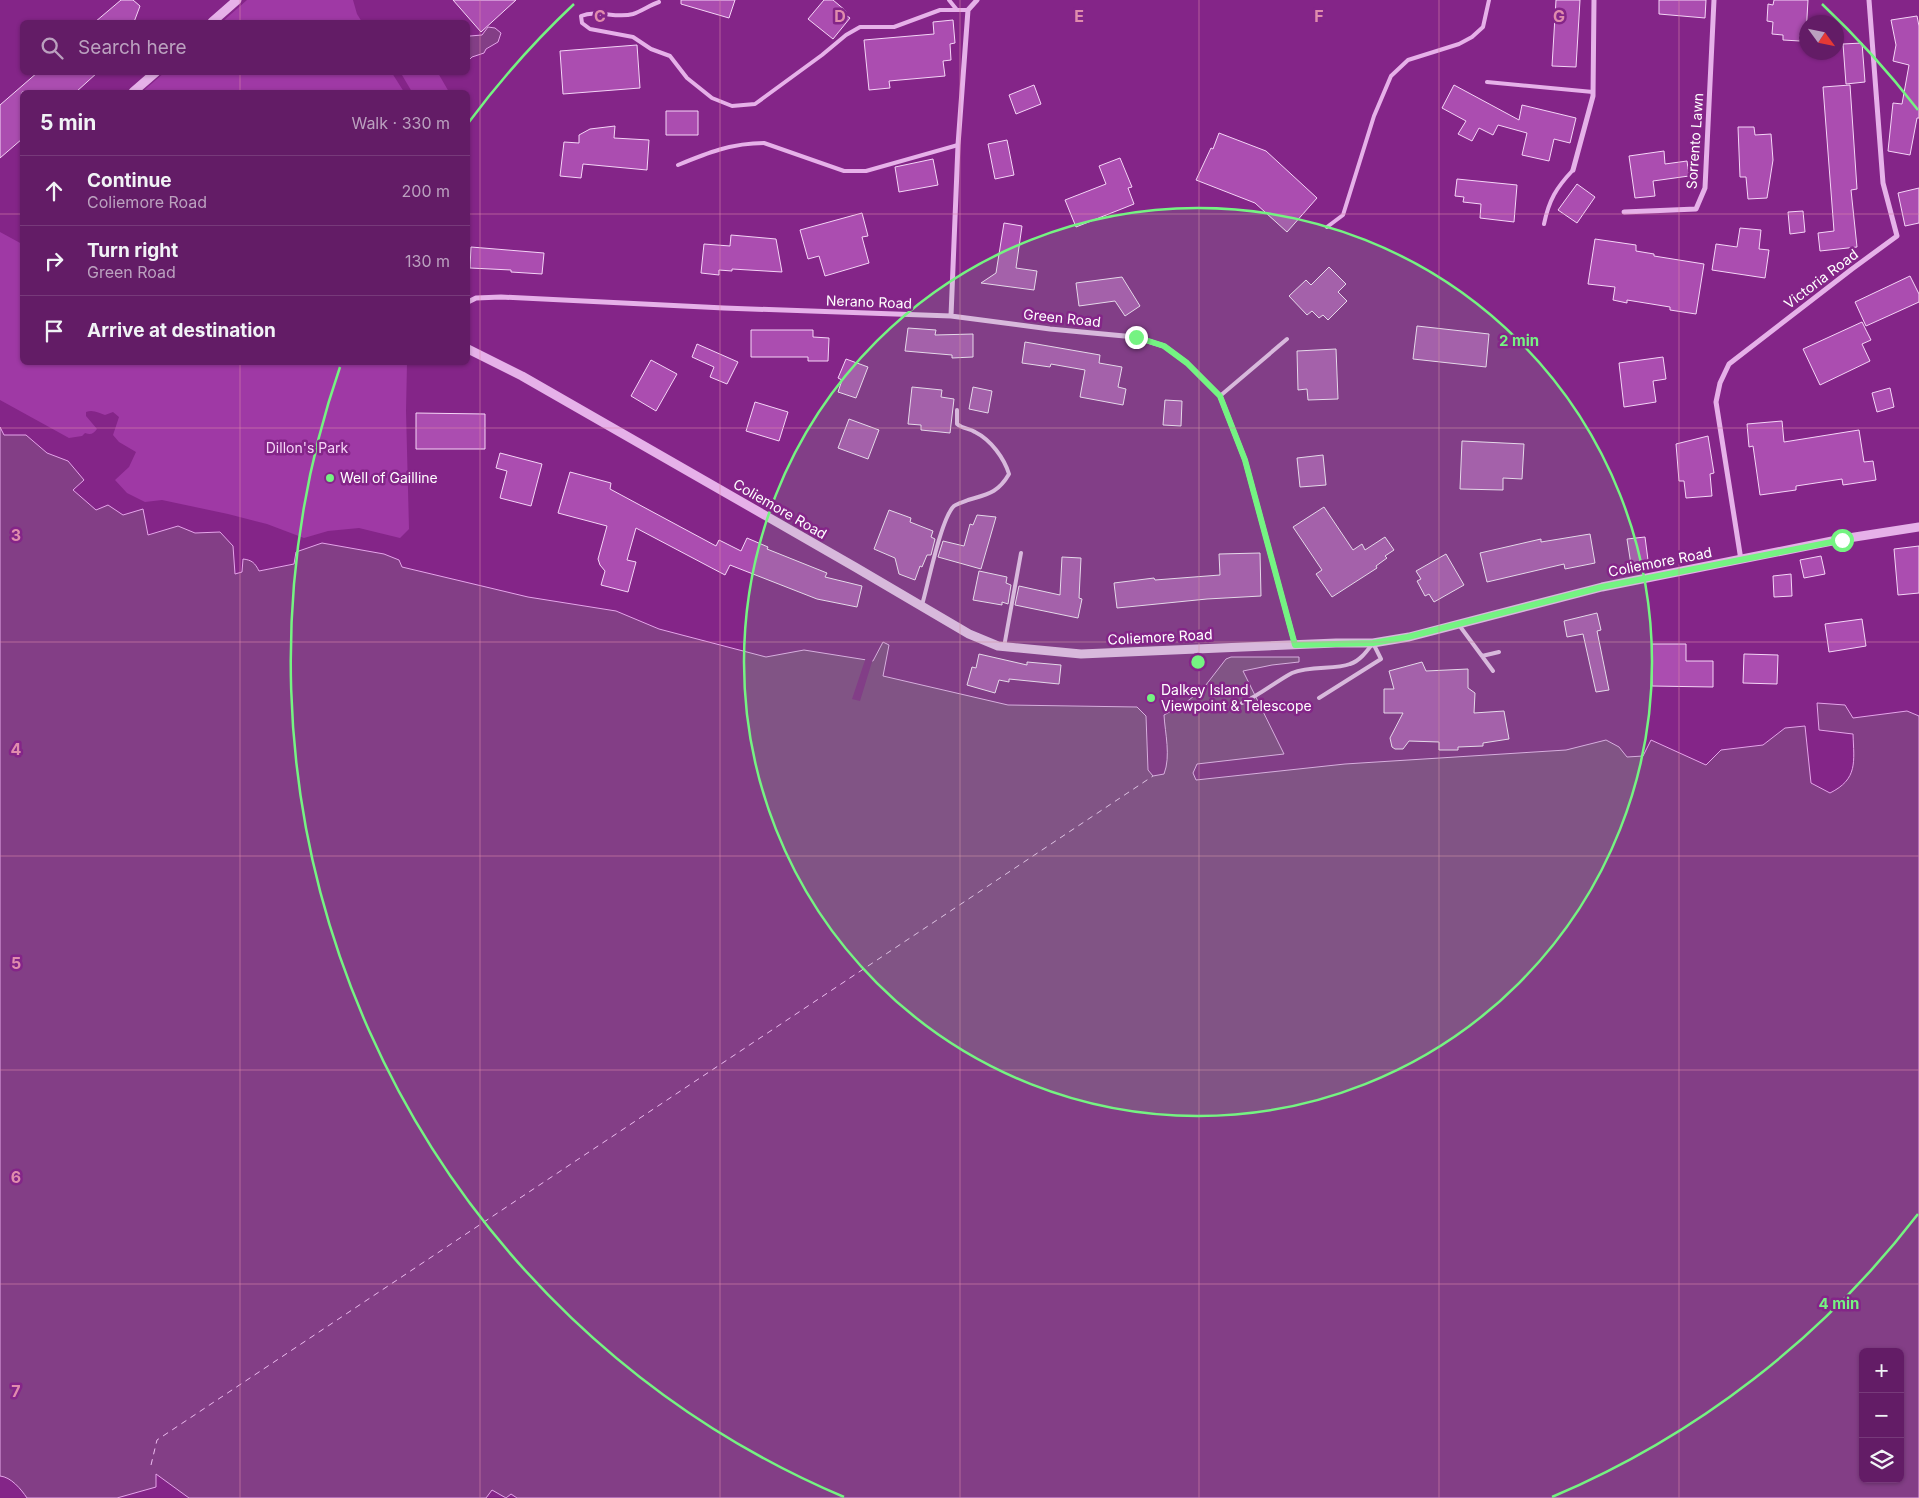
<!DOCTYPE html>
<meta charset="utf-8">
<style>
body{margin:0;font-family:Inter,sans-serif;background:#69256c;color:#f1f3f6}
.controls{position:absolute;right:15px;bottom:15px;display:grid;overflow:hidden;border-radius:8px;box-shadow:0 1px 4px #0004}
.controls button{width:45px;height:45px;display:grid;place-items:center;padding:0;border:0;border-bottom:1px solid #773a7a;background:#631c66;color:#f1f3f6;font:25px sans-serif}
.compass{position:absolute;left:1799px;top:15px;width:45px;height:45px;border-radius:50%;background:#631c66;box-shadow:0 1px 4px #0004;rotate:123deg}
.stop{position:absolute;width:15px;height:15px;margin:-11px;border:4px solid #75f382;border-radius:50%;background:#fff}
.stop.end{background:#75f382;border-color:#fff;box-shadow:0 1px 5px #0008}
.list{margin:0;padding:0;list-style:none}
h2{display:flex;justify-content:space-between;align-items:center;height:65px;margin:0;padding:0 20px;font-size:21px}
h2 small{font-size:16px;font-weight:400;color:#bba1bf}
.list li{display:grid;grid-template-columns:32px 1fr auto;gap:15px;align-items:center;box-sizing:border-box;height:70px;padding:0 20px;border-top:1px solid #773a7a}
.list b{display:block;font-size:19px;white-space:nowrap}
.list p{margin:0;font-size:16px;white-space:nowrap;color:#bba1bf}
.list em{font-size:16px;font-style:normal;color:#bba1bf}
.icon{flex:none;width:28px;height:28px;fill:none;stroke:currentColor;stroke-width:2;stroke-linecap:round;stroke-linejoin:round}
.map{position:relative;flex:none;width:1919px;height:1498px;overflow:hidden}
.search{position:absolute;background:#631c66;box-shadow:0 1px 4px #0004;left:20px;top:20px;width:450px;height:55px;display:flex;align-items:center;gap:12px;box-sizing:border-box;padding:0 18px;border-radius:8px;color:#bba1bf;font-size:19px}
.panel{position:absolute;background:#631c66;box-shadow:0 1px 4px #0004;left:20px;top:90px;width:450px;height:275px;border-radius:8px}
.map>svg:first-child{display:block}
</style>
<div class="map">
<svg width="1919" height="1498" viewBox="0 0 1919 1498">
<rect width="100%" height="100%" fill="#842588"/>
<path fill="#9f39a5" d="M247 0H353L357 14 362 22H222Z
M165 72 392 73 404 92H142Z
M406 73H438L449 92H412L402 75Z
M0 232 22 244V362L407 363 406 411 409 529 400 538 359 528 328 531 304 538 267 524 228 514 162 500 145 502 127 493 115 480 129 467 136 452 119 442 113 435 119 417 113 412 105 415C99 413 93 409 86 412V416L97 429C93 434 91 435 85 433L82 436 69 438 0 400Z"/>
<path fill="#833e86" stroke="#e5a5ea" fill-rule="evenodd" d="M488 27 495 28 501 33 498 42 486 49 484 53 472 57 468 61V38L470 36 482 35Z
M0 427 4 435H26L47 453 68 461 84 480 73 490 96 510 108 505 123 515 143 509 148 535 178 526 195 533 220 532 233 546 235 574 242 572 243 559C252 560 255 563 259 571L294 564 296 552 322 543 384 554 399 560 402 567 528 597 616 611 659 629 766 657 804 650 873 661 883 642 889 645 883 676 1008 705 1137 707 1146 716 1148 770 1153 776 1164 774C1171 756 1165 733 1164 715L1181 706 1202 690 1226 659 1231 657H1299V662L1272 665 1243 671 1284 754 1197 764 1193 773 1196 780 1345 764 1566 750 1606 740 1619 747 1627 757 1643 756 1651 740 1706 765 1721 750 1763 745 1785 728 1805 726 1811 783 1830 793C1858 779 1854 762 1853 734L1819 730 1817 703 1845 705 1853 718 1907 711 1919 716V1498H517L511 1494 506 1498 492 1490 486 1498H189L156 1474V1487L117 1498H27C21 1489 11 1477 0 1476ZM1863 1352H1900V1479H1863Z"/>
<path fill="#842588" d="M875 652 860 701 852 699 866 657 872 659Z"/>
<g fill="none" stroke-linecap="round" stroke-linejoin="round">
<path stroke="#edbcf0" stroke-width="1" stroke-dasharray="6 5" stroke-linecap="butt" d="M151 1465 157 1440 1153 776"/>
</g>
<path fill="#ab4db0" stroke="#f5d5f7" d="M121 0H133L140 6 134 22H95Z
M453 0H516L481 32Z
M681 0H735L729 18 681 4Z
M824 0H833L846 11 844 14 850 18 833 39 808 19Z
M1556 0H1580L1576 67 1552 66Z
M1659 0H1706L1705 18 1659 14Z
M1774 0H1808L1806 35H1800V41L1783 40V35L1772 34 1773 22 1767 21 1768 4 1773 5Z
M1917 16 1919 26V118H1917L1910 155 1888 151 1893 103 1902 104 1909 65 1893 61 1896 45 1891 20Z
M953 20 955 43 950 44 951 60 943 61 945 76 889 81 890 88 869 90 864 40 934 34 933 22Z
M1862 43 1865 82 1846 84 1843 44Z
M637 45 640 88 563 94 560 51Z
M38 72H98L76 92H22V139L0 158V105Z
M1034 85 1041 104 1016 114 1009 95Z
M1454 85 1519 120 1522 105 1576 118 1570 143 1554 139 1549 161 1522 155 1527 133 1498 125 1493 135 1479 128 1472 141 1458 134 1466 121 1442 108Z
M1850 85 1857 189 1851 190 1857 247 1820 251 1818 233 1834 231 1823 87Z
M666 111H698V135H666Z
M615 126 614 138 649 140 647 170 583 164 581 178 560 176 564 142 579 143V135L590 129Z
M1738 127H1754L1755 135 1771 134 1773 160 1767 198 1748 199 1746 177H1740Z
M1219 133 1266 151 1317 198 1287 232 1255 203 1196 180 1211 148 1213 149Z
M1007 140 1014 175 995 179 988 144Z
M1664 151 1665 164 1687 161 1689 176 1653 181 1655 196 1635 198 1629 156Z
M1120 158 1132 187 1128 188 1134 204 1076 227 1065 200 1106 184 1099 166Z
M933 159 938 185 899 192 895 167Z
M1457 179 1517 185 1514 222 1480 218 1481 204 1463 202 1464 197 1455 196Z
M1577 184 1595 197 1577 223 1558 210Z
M1919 188V223L1905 226 1898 193Z
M1803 211 1805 232 1790 234 1788 212Z
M862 213 868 236 862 237 869 263 825 276 819 256 808 259 800 230Z
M1004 223 1022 226 1016 268 1037 271 1034 290 981 283 996 273Z
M1740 228 1761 230 1759 249 1769 250 1765 278 1712 270 1716 244 1737 247Z
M731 235 776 239 782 272 732 269V271L719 270V275L701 273 704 244 730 246Z
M1595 239 1636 245V251L1654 254V256L1704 264 1696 314 1670 310V307L1627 300V303L1613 300 1615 287 1588 284Z
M471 247 544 253 542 274 511 272V270L470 268Z
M1329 267 1346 284 1338 292 1347 301 1328 320 1323 315 1319 318 1312 311 1307 315 1289 296 1306 280 1311 285Z
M1910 276 1919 294V302L1866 326 1855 302Z
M1122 277 1140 306 1125 316 1115 301 1079 306 1076 283Z
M1862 322 1871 340 1862 344 1870 361 1820 385 1803 349Z
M1417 326 1489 334 1486 367 1413 359Z
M908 328 936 330 935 335 973 334V357L952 358V355L905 351Z
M751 330H813V337L829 338 828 361H808V357H751Z
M1025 342 1100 355 1099 363 1122 367 1118 387 1126 389 1123 405 1080 397 1085 370 1051 364 1050 367 1022 363Z
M697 344 738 362 727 384 710 377 714 367 692 357Z
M1336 349 1338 399 1308 400 1307 389 1298 390 1297 351Z
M1663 357 1666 379 1653 381 1656 402 1624 407 1619 363Z
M846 359 868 367 856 398 838 392 842 380 838 378Z
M651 360 677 374 656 411 631 396Z
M912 387 942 390 941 397 954 399 950 433 921 430V425L908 424Z
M973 387 992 391 988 413 969 409Z
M1890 388 1894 407 1877 412 1872 393Z
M1165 400 1182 401 1181 426 1163 425Z
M755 402 788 412 779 441 746 431Z
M416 413 485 414V449H416Z
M849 419 879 430 868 459 838 448Z
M1782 421 1784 442 1859 430 1864 462 1873 461 1876 480 1843 485 1842 479 1796 486V490L1760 495 1753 446 1749 447 1747 424Z
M1708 436 1714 473 1710 474 1712 496 1686 498 1684 481H1679L1676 444Z
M1462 441 1524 444 1522 479 1503 478V490L1460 489Z
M500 453 542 464 531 506 500 498 507 471 496 468Z
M1323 455 1326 485 1300 487 1297 458Z
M570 472 611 483 610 489 716 546 719 540 741 551 747 538 768 547 767 549 827 573 825 577 862 586 857 607 817 599 730 565 725 575 636 528 627 560 636 562 628 592 601 585 605 571 600 565 598 559 607 526 558 513Z
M1324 507 1353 550 1362 544 1365 550 1385 537 1394 550 1385 556 1387 558 1376 566 1377 568 1332 597 1316 574 1322 570 1293 527Z
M889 510 911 518 910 522 933 531 931 537 935 539 931 555H927L922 567 920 566 915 580 899 574 895 558 874 549Z
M977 515 996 517 981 569 938 557 943 541 964 546 970 524 973 525Z
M1590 534 1595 563 1565 569 1564 564 1487 582 1480 553 1541 539V542Z
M1645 537 1649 568 1632 571 1627 539Z
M1919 546V593L1898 595 1894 549Z
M1260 553 1261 596 1207 599 1117 608 1114 583 1154 578 1155 580 1220 575 1219 554Z
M1446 554 1464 585 1434 602 1429 594 1425 596 1417 581 1421 579 1416 571Z
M1821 556 1825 574 1804 578 1800 560Z
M1062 557 1081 558 1079 598 1082 599 1078 618 1015 605 1019 586 1060 595Z
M979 571 1007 577 1006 583 1011 585 1008 604 1002 602V605L973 600Z
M1791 574 1792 596 1774 597 1773 576Z
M1597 613 1601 630 1597 631 1609 690 1596 692 1583 634 1567 637 1564 621Z
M1862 619 1866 646 1829 652 1825 624Z
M1652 644H1686V661H1713V687L1652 686Z
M979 654 1027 665V662L1061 665 1059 684 1009 679V682L999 680 995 693 967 685 972 667 976 668Z
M1744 654 1778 655 1777 684 1743 683Z
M1422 662 1426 671 1468 669V688L1475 693 1474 713 1504 711 1509 739 1483 743V746L1458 747V750H1439V742L1409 741 1403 749H1395L1392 747 1390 738 1403 713H1384V689H1394L1389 671Z"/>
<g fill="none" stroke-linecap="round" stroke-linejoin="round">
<path stroke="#e6b1e9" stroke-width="4" d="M949 0 957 10
M659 2C650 5 642 11 633 14 616 19 597 9 581 16L582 23 590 29 633 37 651 49 670 56 687 78 712 98 732 106 755 104 822 55 846 35 860 27H894L940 10H968
M1487 82 1593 92
M678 165C707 153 732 143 764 143L844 171H866L958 145
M1544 224C1549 200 1556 188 1573 170
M1327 227 1343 215 1374 116 1391 76 1408 60 1459 44 1472 37 1483 27 1489 0
M1220 396 1287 339
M922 605C928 585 941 518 954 506 958 503 964 502 968 500 988 494 998 493 1009 474 1004 458 991 440 975 432 969 428 963 429 957 424V410
M1459 625 1493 671
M1004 647 1021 553
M1482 656 1499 652
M1242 703C1260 695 1275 682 1292 673 1310 665 1335 670 1350 664 1360 661 1367 651 1373 643L1381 659 1319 698"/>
<path stroke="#e6b1e9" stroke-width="5" d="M1573 170 1593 96 1594 0
M1624 212 1696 209 1705 188 1714 0
M468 302 476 298 501 297 724 308 951 316 958 145 968 10 977 0
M951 316 1050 329 1135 337 1164 346 1187 363 1220 396 1245 460 1295 645
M1741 560 1716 402 1720 383 1729 364 1852 269 1897 236 1883 183 1869 0"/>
<path stroke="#e6b1e9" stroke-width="9" d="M212 22 237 0
M133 92 156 72
M468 349 522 376 855 567 969 634 998 646 1081 654 1336 643H1373L1409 637 1602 587 1842 539 1919 527"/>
</g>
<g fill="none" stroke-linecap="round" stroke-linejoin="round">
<path stroke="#75f382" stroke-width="6" d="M1136 337 1164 346 1187 363 1220 396 1245 460 1295 645 1373 643 1408 637 1602 587 1842 540"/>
</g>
<path fill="none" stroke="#e08cad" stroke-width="1" stroke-opacity="0.55" d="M240 0V22M480 0V1498M720 0V1498M960 0V1498M1199 0V1498M1439 0V1498M1679 0V1498M240 72V92M0 214H22M468 214H1919M240 362V1498M0 428H1919M0 642H1919M0 856H1919M0 1070H1919M0 1284H1919"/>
<circle cx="1198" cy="662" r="454" fill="#75f382" fill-opacity=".12"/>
<g fill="none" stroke="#75f382" stroke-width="2.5">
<circle cx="1198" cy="662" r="454"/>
<path d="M1918 1214A907 907 0 0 1 1552 1497M844 1497A907 907 0 0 1 340 367M469 122A907 907 0 0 1 574 4M1822 4A907 907 0 0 1 1918 110"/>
</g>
<g fill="#75f382" stroke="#842588" stroke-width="2">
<circle cx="330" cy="478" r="5"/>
<circle cx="1151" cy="698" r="5"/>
</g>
<g text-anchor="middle" stroke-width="5" stroke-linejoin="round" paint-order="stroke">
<g font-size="14" fill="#fff" stroke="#842588">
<text transform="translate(1695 141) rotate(-86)" y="5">Sorrento Lawn</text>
<text transform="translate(1821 279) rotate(-37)" y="5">Victoria Road</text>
<text transform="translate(869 302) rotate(2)" y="5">Nerano Road</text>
<text transform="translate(1062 318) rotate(6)" y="5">Green Road</text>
<text transform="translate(780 509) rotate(30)" y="5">Coliemore Road</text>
<text transform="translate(1660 562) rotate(-11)" y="5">Coliemore Road</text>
<text transform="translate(1160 637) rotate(-3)" y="5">Coliemore Road</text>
</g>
<g font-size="14" fill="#f5d5f7" stroke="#842588">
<text x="307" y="453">Dillon's Park</text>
</g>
<g font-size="14" fill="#fff" stroke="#842588" text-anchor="start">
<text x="340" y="483">Well of Gailline</text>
<text x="1161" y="695">Dalkey Island<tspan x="1161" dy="16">Viewpoint &amp; Telescope</tspan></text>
</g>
</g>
<g font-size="16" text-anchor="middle" font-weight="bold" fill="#e08cad" stroke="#842588" stroke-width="5" stroke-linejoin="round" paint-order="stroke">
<text x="600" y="22">C</text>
<text x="840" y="22">D</text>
<text x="1079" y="22">E</text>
<text x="1319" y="22">F</text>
<text x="1559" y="22">G</text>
<text x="16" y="541">3</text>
<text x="16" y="755">4</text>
<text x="16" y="969">5</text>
<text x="16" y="1183">6</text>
<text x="16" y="1397">7</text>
</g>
<circle cx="1198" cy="662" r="8" fill="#75f382" stroke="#842588" stroke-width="2.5"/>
<g font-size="15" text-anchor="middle" font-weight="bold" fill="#75f382" stroke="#842588" stroke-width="5" stroke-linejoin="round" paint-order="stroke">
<text x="1519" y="346">2 min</text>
<text x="1839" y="1309">4 min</text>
</g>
</svg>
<div class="controls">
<button>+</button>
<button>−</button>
<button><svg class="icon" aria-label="layers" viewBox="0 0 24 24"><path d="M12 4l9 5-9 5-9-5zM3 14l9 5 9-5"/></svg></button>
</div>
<svg class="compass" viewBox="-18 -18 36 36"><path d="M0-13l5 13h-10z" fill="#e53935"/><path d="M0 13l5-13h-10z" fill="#bba1bf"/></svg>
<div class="stop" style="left:1842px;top:540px"></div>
<div class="stop end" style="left:1136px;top:337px"></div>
<div class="search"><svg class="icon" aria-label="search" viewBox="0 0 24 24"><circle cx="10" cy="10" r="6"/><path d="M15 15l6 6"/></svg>Search here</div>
<section class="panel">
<h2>5 min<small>Walk · 330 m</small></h2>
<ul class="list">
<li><svg class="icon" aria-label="ahead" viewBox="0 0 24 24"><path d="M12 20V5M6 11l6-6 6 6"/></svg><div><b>Continue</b><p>Coliemore Road</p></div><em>200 m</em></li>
<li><svg class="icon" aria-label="right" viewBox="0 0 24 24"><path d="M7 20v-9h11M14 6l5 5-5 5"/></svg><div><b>Turn right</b><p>Green Road</p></div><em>130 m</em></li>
<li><svg class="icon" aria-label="arrive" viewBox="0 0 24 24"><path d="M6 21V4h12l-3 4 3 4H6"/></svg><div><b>Arrive at destination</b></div></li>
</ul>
</section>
</div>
